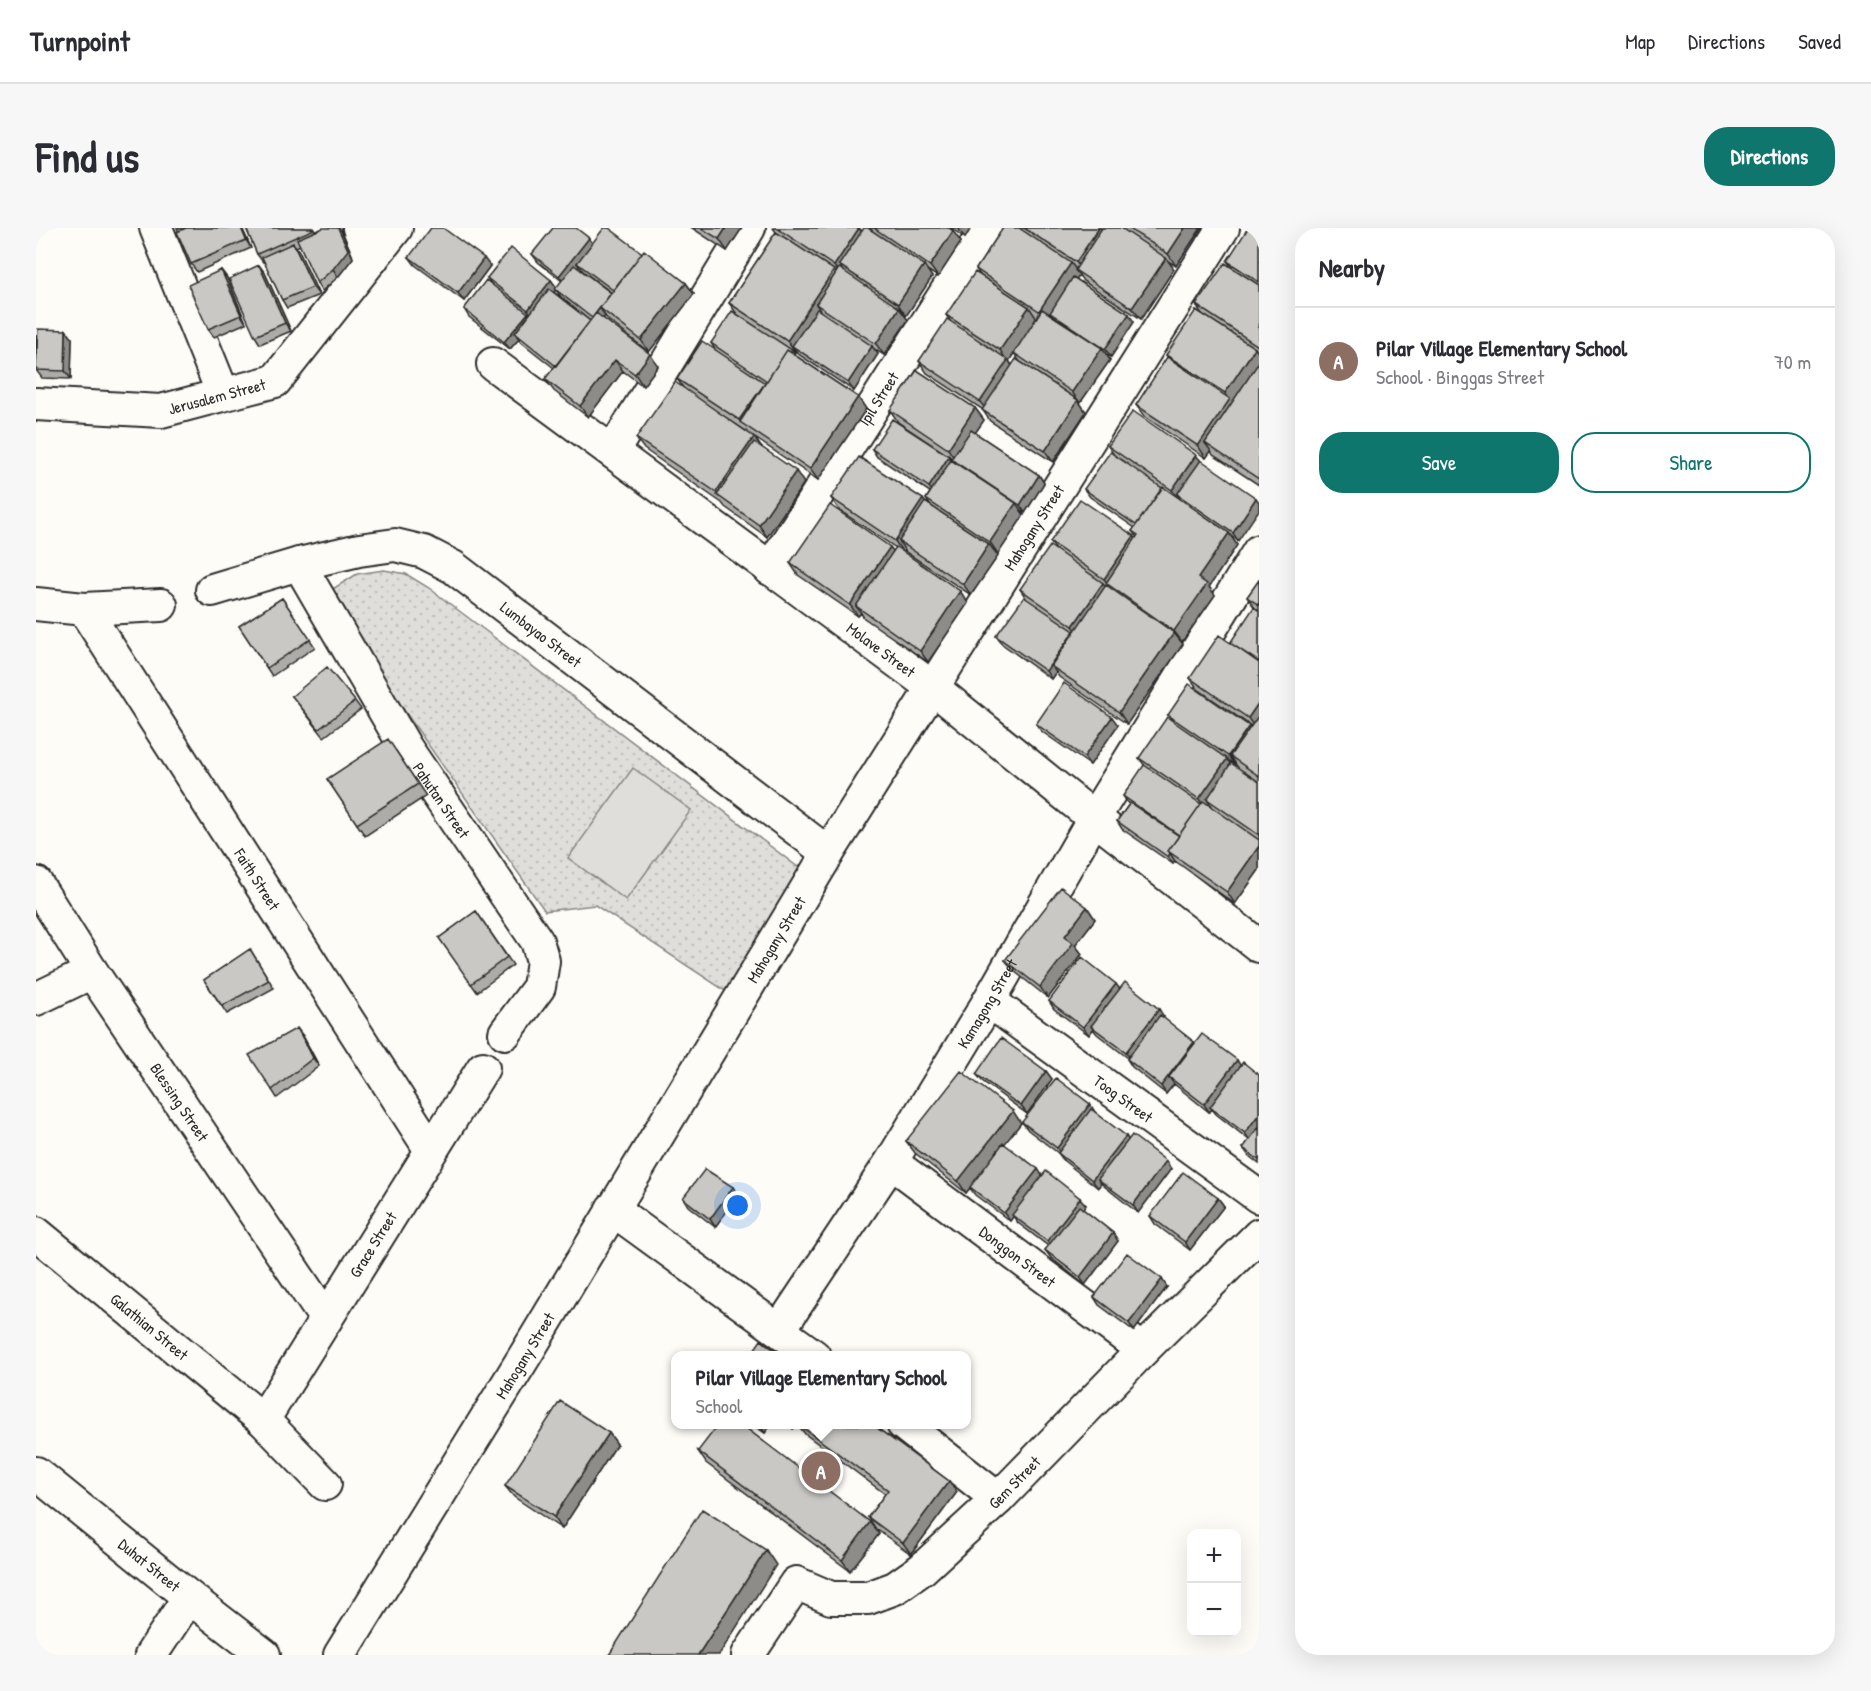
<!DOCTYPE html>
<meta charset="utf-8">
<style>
body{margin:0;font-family:"Patrick Hand",sans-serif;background:#f7f7f7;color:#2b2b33}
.controls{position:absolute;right:18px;bottom:18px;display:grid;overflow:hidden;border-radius:12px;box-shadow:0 6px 24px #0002}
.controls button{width:54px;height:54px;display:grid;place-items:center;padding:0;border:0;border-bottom:2px solid #e1e1e2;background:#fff;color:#2b2b33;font:30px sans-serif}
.you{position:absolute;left:702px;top:978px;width:21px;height:21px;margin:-15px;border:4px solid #fff;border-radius:50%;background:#1a73e8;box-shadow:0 0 0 9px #1a73e833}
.badge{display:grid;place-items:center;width:39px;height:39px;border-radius:50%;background:#0f766e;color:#fff;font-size:20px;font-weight:700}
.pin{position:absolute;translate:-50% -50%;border:3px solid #fff;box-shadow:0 2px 6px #0006}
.popup{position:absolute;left:635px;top:1123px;width:300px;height:78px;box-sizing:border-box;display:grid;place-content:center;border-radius:12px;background:#fff;filter:drop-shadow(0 2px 4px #0005);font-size:20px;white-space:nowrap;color:#7c7c81}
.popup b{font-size:22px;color:#2b2b33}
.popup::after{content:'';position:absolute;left:50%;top:100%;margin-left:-12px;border:12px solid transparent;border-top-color:#fff}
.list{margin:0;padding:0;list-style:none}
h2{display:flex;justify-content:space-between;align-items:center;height:78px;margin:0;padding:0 24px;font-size:26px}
h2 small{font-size:20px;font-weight:400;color:#7c7c81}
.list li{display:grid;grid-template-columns:39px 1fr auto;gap:18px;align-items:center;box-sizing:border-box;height:108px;padding:0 24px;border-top:2px solid #e1e1e2}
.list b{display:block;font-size:22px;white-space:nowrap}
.list p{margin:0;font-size:20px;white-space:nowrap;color:#7c7c81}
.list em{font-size:20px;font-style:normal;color:#7c7c81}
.actions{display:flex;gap:12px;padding:18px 24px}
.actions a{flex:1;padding:14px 0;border:2px solid #0f766e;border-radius:24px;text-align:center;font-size:21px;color:#0f766e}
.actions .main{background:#0f766e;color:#fff}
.map{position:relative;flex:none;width:1223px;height:1427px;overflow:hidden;border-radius:24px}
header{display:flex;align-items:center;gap:36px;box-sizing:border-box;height:84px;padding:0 30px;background:#fff;border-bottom:2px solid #e1e1e2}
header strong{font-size:28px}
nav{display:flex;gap:33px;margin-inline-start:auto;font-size:21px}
.intro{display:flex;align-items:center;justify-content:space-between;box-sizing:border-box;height:144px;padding:0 36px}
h1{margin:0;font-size:42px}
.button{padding:15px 27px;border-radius:24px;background:#0f766e;color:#fff;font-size:21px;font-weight:700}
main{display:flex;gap:36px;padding:0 36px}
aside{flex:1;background:#fff;border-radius:24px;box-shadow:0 6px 24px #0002}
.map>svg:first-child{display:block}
</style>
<header>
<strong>Turnpoint</strong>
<nav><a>Map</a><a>Directions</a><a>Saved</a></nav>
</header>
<div class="intro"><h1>Find us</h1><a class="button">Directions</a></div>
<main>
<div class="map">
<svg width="1223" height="1427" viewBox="0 0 1223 1427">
<defs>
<pattern id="park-dots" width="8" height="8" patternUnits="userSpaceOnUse" patternTransform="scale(1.5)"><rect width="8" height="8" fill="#dfdeda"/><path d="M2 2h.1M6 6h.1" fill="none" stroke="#c0bfbb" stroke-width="1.8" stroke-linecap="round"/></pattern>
</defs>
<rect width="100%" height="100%" fill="#fdfcf7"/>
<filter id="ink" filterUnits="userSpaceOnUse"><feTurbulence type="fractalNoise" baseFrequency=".0167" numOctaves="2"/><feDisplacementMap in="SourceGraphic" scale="12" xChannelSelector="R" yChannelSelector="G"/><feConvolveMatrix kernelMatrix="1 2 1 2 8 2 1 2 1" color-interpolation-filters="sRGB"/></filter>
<g filter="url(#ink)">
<path fill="url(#park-dots)" stroke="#858482" stroke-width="1.5" d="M348 342 370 346 393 360 771 646 697 768 559 677 509 683 287 367 321 346Z"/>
<path fill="#dfdeda" stroke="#858482" stroke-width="1.5" d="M597 540 655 582 590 672 532 630Z"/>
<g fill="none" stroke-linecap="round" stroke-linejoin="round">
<defs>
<g id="minor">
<path d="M120 0 187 166"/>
<path d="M323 0 336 31"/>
<path id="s1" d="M457 136 896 459 1058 590 1223 718"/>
<path id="s2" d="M0 176 125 183 239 153 360 0"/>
<path d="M577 223 713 0"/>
<path id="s3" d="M263 336 370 520 501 713 507 733 503 759 469 805"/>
<path id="s4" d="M734 341 951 0"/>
<path id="s5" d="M176 362 263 336 323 322 359 317 388 324 417 339 792 625"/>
<path d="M0 376 48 381 125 377"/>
<path id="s6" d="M48 381 395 922"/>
<path id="s7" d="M0 655 56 744 290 1091"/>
<path d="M0 771 56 744"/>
<path id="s8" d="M953 773 1223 969"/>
<path id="s9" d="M855 934 1107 1122"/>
<path d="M576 981 778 1128"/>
<path id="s10" d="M0 1005 227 1192 289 1256"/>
<path id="s11" d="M744 1101 855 934 953 773 1058 590 1223 323"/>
<path id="s12" d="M227 1192 447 840"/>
<path d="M867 1196 962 1271"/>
<path id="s13" d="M0 1245 153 1369 228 1427"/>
<path d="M115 1427 153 1369"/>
<path id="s14" d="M304 1427 490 1126 792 625 1187 0"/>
<path id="s15" d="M712 1427 760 1355 795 1370H832L859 1360 886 1341 962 1271 1107 1122 1223 1007"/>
</g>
</defs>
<use href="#minor" stroke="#2b2b2b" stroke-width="36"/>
<use href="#minor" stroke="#fdfcf7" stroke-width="32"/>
</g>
<path fill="#adaca9" stroke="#2b2b2b" stroke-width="1.5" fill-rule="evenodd" d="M141 0H206L215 20 161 44 155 36Z
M210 0H277L279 3 305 2 317 30 302 49 286 63 281 55 264 17 260 19 283 67 251 80 246 72 228 33 227 34 221 26Z
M656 0H706L691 23Z
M737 0H823L826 3H836L834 0H913L925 14 902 49 891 42 896 49 870 88 868 87 872 92 848 127 838 121 842 126 818 163 762 126 760 123 759 124 756 122 760 128 822 169 830 181 782 252 719 210 725 219 768 255 731 309 689 279 686 275 608 221 600 210 648 161 641 151 680 123 675 115 701 86 693 75 740 4ZM677 181 710 203 711 204Z
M915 0H935L929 10Z
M967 0H1165L1140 38 1132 33 1138 41 1105 91 1047 53 1043 47 1040 51 1098 94 1075 129 1070 126 1074 132 1044 175 1050 184 1017 234 954 193 946 181 891 145 883 133 915 94 910 87 944 47 940 41ZM978 125 984 134 976 137 973 133Z
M1223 0V125L1222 124 1223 126V257L1177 227 1175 223 1170 230 1108 188 1100 177 1134 132 1130 127 1166 86 1160 77 1196 39 1191 33Z
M556 15 606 25 650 55 658 66 613 124 572 92 569 88 567 90 622 138 607 158 587 143 552 189 518 163 509 151 518 140 484 113 483 111 474 121 433 89 428 81 456 57 451 50 515 52 521 60 526 53 502 34 496 26ZM543 38 547 43 576 65 575 66 541 40ZM520 62 525 69 554 93 518 64Z
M373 29 454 38 428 73 379 37Z
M185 42 191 50 210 95 178 109 172 101Z
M229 45 255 103 224 116 219 108Z
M30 102 36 110 35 151 6 150 0 142 1 132 0 139V108L2 110Z
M939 180 948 192 939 205 1003 247 1008 255 989 285 985 282 988 287 962 326 958 323 962 328 935 367 871 325 869 323 868 325 924 363 932 375 892 434 828 390 825 385 822 388 762 347 754 335 858 323 860 320 803 282 795 270 889 274 894 277 890 271 894 264 841 229 836 221 915 232 916 230 862 194 854 182Z
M1072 218 1160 227 1202 313 1195 308 1201 317 1173 359 1179 367 1146 414 1144 413 1147 416 1091 496 1023 449 1020 444 1015 451 966 416 960 408 990 370 984 361 1020 322 1014 314 1100 311 1101 309 1096 303 1099 300 1054 269 1048 261 1078 227Z
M1223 352V554L1202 540 1199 535 1198 536 1192 532 1195 536 1223 554V642L1199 676 1139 633 1137 636 1086 601 1081 593 1093 576 1087 568 1109 538 1103 530 1137 493 1132 487 1213 498 1214 500 1215 498 1162 461 1154 450 1195 415 1219 380 1211 369Z
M246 370 279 419 236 448 203 398Z
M256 468 319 473 325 481 288 509Z
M1000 496 1082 497 1054 537 1005 503Z
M360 523 390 568 329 608 291 551Z
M1051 679 1059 691 1039 717 1046 726 1012 770 978 743 969 732Z
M440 683 477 737 441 764 403 710Z
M214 721 238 760 191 786 168 752Z
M1084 761 1128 789 1127 790 1159 815 1223 847V936L1213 928 1207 920 1213 912 1180 886 1176 881 1173 884 1138 856 1130 866 1096 839 1091 831 1092 830 1061 806 1057 801 1053 807 1018 781 1013 773Z
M267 808 283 838 241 870 236 862Z
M1010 843 1016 851 991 886 946 853 940 846Z
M1059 884 1092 911 1135 941 1102 985 1068 958 1065 955 1062 960 1028 933 1022 925 992 902 986 894Z
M985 895 968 916 1006 948 1050 977 1047 981 1077 1005 1082 1013 1049 1057 1015 1030 1009 1022 1012 1018 982 995 977 988 974 993 939 967 934 960 930 965 879 925 870 913Z
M703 967 679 999 652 978 647 970Z
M1182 970 1188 978 1154 1022 1119 996 1114 988Z
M1131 1059 1098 1103 1063 1077 1058 1069Z
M717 1197H735L729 1205Z
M762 1197H837L913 1253 921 1264 875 1326 840 1301 832 1289 849 1266 769 1206Z
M573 1205 581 1216 526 1301 478 1269 469 1258Z
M662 1223 834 1294 843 1306 814 1343 670 1235Z"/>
<path fill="#8d8c89" stroke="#2b2b2b" stroke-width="1.5" d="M205 0H206L215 20 210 12Z
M302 0H303L305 2 317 30 302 49 297 41Z
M690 0H706L691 23 683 11Z
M823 0 831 12 803 37 809 46 806 50 798 38Z
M922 0H935L929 10Z
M1063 0H1069L1048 46 1040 34Z
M1149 0H1165L1140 38 1132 26Z
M917 3 925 14 902 49 894 38Z
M553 10 558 18 541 35 543 38 529 56 523 48Z
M257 15 263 23 283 67 277 59Z
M448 30 454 38 428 73 422 65Z
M1130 30 1138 41 1105 91 1096 80Z
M1035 35 1041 43 1039 42 1043 47 1017 86 1014 85 1016 87 1011 95 1003 83Z
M223 37 229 45 255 103 249 95Z
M888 37 896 49 870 88 862 76Z
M185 42 191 50 210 95 205 87Z
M798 42 806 54 780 76 785 84 756 118 760 123 759 124 751 113Z
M515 52 521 60 498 90 492 82Z
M650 55 658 66 613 124 605 112Z
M993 79 1001 91 973 133 980 144 953 185 944 174 971 133 964 122Z
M564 80 569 88 562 98 556 90Z
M863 80 872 92 848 127 840 116Z
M492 85 497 93 479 105 483 111 474 121 468 114Z
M1093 86 1098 94 1075 129 1069 121Z
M30 102 36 110 35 151 29 143Z
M0 108 3 112 0 139Z
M836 118 842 126 818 163 812 155Z
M1066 120 1074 132 1044 175 1036 164Z
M1219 120 1223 126V138L1169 215 1175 223 1170 230 1162 218 1193 171 1189 165Z
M614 126 622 138 607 158 599 146Z
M579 132 587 143 552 189 544 178Z
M729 155 737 166 706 195 703 192Z
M822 169 830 181 782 252 774 241Z
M1042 172 1050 184 1017 234 1009 223Z
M939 180 948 192 920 233 912 221Z
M718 209 726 221 683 269 680 264Z
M1160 227 1169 238 1141 266 1145 272 1144 274 1136 262Z
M913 228 918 236 899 267 893 259Z
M760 243 768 255 731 309 723 297Z
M1003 247 1008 255 989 285 984 277Z
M1220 270 1223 274V282L1202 313 1197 305Z
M887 271 895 283 863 313 869 323 867 325 859 313Z
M980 275 988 287 962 326 954 314Z
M1193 305 1201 317 1173 359 1179 367 1146 414 1138 403 1162 350Z
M1098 308 1106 320 1073 357 1068 351Z
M953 316 962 328 935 367 927 356Z
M854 319 863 330 820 378 825 385 822 388 814 377Z
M1067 355 1075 366 1045 409 1037 398Z
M924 363 932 375 892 434 884 423Z
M1038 403 1043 411 1015 438 1020 444 1015 451 1010 443Z
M1138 405 1147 416 1091 496 1083 484Z
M1223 474V498L1220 502 1212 490Z
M1076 489 1082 497 1054 537 1048 529Z
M1213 498 1219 506 1194 528 1199 535 1198 536 1192 528Z
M1191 531 1199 543 1171 571 1175 577 1171 583 1163 571Z
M1223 618V642L1199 676 1191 664Z
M1134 625 1139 633 1137 636 1132 629Z
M1051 679 1059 691 1039 717 1046 726 1012 770 1004 759 1029 708Z
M1080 756 1086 764 1055 798 1057 801 1053 807 1047 799Z
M1123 781 1128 789 1095 832 1090 824Z
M261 800 267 808 283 838 277 830Z
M1158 814 1164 822 1133 849 1138 856 1130 866 1125 858Z
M1201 832 1206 840 1174 879 1176 881 1173 884 1168 876Z
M1010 843 1016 851 991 886 985 878Z
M1054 876 1059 884 1026 928 1021 920Z
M977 883 985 895 930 965 922 953Z
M1223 886V901L1214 913 1209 905Z
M1090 908 1095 916 1062 951 1065 955 1062 960 1056 952Z
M1130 933 1135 941 1102 985 1097 977Z
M1002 941 1007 949 974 993 968 985Z
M697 959 703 967 679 999 674 991Z
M1044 970 1050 977 1016 1021 1011 1013Z
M1182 970 1188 978 1154 1022 1149 1014Z
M1077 1005 1082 1013 1049 1057 1044 1049Z
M1126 1051 1131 1059 1098 1103 1093 1095Z
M723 1197H735L729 1205Z
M754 1197H761L757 1201Z
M573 1205 581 1216 526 1301 518 1289Z
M913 1253 921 1264 875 1326 867 1315Z
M834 1294 843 1306 814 1343 806 1332Z
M730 1322 740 1337 683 1427H662Z"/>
<path fill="#c9c8c4" stroke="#2b2b2b" stroke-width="1.5" d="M150 0H205L210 12 155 36 141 4Z
M210 0H275L276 2 221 26Z
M287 0H302L312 22 297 41 281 55 261 11Z
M395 0H407L448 30 422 65 373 29Z
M517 0H540L553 10 523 48 496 26Z
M568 0H573L606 25 577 62 541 35Z
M665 0H690L683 11Z
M741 0H823L798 38Z
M828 0H832L888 37 862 76 803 37Z
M838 0H913L917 3 894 38Z
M967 0H983L1035 35 1003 83 940 41Z
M988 0H1063L1040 34Z
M1066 0H1085L1130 30 1096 80 1039 42Z
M1092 0H1149L1132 26Z
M1212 0H1223V54L1191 33Z
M740 4 798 42 751 113 693 75Z
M257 15 277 59 246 72 226 29Z
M475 20 515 52 492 82 451 50Z
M608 22 650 55 605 112 564 80Z
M1189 35 1223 57V116L1222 118 1160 77Z
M223 37 249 95 219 108 193 51Z
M538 37 575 65 556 90 519 61Z
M803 40 863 80 840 116 780 76Z
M185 42 205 87 172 101 152 57Z
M939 44 993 79 964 122 910 87Z
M1037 49 1093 86 1069 121 1014 85Z
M450 52 492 85 468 114 428 81Z
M513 61 554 93 520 138 479 105Z
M781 81 836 118 812 155 756 118Z
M1006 81 1066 120 1036 164 978 125Z
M1160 82 1219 120 1189 165 1130 127Z
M696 83 756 122 754 124 751 122 731 153 675 115Z
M560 85 614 126 599 146 579 132 544 178 509 151Z
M911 91 972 132 944 174 883 133Z
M2 101 30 102 29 143 0 142Z
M666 113 729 155 703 192 641 151Z
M751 122 822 169 774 241 704 194Z
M1131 129 1194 171 1162 218 1100 177Z
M980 131 1042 172 1009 223 946 182Z
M1223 134V251L1169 215Z
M881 142 939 180 912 221 854 182Z
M639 154 718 209 680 264 600 210Z
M1097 183 1160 227 1136 262 1072 218Z
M856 191 913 228 893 259 836 221Z
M935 202 1003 247 984 277 915 231Z
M718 214 760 243 723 297 681 267Z
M1074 224 1126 260 1100 297 1048 261Z
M823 229 887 271 859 313 795 270Z
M915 232 980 275 954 314 890 271Z
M1165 232 1220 270 1197 305 1141 266Z
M1127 259 1193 305 1162 350 1171 356 1138 403 1070 355 1102 307 1096 303Z
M1044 271 1098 308 1068 351 1014 314Z
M889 274 953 316 927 356 863 313Z
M794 277 854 319 814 377 754 335Z
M1014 318 1067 355 1037 398 984 361Z
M860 319 924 363 884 423 820 378Z
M1223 352V377L1211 369Z
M1070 357 1138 405 1083 484 1015 438Z
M988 369 1038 403 1010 443 960 408Z
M246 370 274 411 231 440 203 398Z
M1218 379 1223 383V434L1194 415Z
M1183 407 1223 435V474L1212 490 1154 450Z
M291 439 319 473 283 501 256 468Z
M1028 455 1076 489 1048 529 1000 496Z
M1153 456 1213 498 1192 528 1132 487Z
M1223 487V548L1194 528Z
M1131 489 1191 531 1163 571 1103 530Z
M352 511 382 556 321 596 291 551Z
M1195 535 1223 554V607L1171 571Z
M1108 537 1165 576 1143 607 1087 568Z
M1167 573 1223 612V618L1191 664 1132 623Z
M1094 575 1143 608 1132 623 1134 625 1132 629 1081 593Z
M1025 659 1051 679 1029 708 1037 715 1004 759 969 732Z
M440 683 471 729 435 756 403 710Z
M214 721 233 752 186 778 168 752Z
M1046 729 1080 756 1047 799 1013 773Z
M1089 754 1123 781 1090 824 1055 798Z
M1124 787 1158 814 1125 858 1091 831Z
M261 800 277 830 236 862 213 827Z
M1166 806 1201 832 1168 876 1133 849Z
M965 810 1010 843 985 878 940 846Z
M1207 834 1223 847V886L1209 905 1174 879Z
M925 843 977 883 922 953 870 913Z
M1020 850 1054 876 1021 920 986 894Z
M1055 881 1090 908 1056 952 1022 925Z
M1223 899V932L1207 920Z
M1096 907 1130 933 1097 977 1062 951Z
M967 915 1002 941 968 985 934 959Z
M669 941 697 959 674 991 647 970Z
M1010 943 1044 970 1011 1013 976 987Z
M1147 944 1182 970 1149 1014 1114 988Z
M1043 978 1077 1005 1044 1049 1009 1022Z
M1091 1025 1126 1051 1093 1095 1058 1069Z
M725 1112 746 1128H714Z
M524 1173 573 1205 518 1289 469 1258Z
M682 1197H706L834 1294 806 1332 662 1223Z
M763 1197H837L913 1253 867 1315 832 1289 852 1262Z
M666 1281 730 1322 662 1427H573Z"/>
</g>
<g text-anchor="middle" stroke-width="4.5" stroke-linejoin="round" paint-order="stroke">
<g font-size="16" fill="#2b2b2b" stroke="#fdfcf7">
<text dy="6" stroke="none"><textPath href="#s2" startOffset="183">Jerusalem Street</textPath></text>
<text dy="6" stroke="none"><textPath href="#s4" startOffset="202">Ipil Street</textPath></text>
<text dy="6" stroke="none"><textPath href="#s14" startOffset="1324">Mahogany Street</textPath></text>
<text dy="6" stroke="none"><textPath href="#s5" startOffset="362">Lumbayao Street</textPath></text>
<text dy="6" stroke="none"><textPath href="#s1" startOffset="482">Molave Street</textPath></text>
<text dy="6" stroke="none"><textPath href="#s3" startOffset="276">Pahutan Street</textPath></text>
<text dy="6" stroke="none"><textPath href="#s6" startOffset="321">Faith Street</textPath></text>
<text dy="6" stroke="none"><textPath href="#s14" startOffset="838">Mahogany Street</textPath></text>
<text dy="6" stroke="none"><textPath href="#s11" startOffset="386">Kamagong Street</textPath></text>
<text dy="6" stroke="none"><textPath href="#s8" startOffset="166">Toog Street</textPath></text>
<text dy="6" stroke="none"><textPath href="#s7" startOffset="262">Blessing Street</textPath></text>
<text dy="6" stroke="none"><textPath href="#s12" startOffset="207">Grace Street</textPath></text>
<text dy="6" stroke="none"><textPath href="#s9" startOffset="158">Donggon Street</textPath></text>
<text dy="6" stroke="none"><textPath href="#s10" startOffset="147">Galathian Street</textPath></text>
<text dy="6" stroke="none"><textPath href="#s14" startOffset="352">Mahogany Street</textPath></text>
<text dy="6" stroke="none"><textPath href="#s15" startOffset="350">Gem Street</textPath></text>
<text dy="6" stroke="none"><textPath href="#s13" startOffset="146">Duhat Street</textPath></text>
</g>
</g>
</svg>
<div class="controls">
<button>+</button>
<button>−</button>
</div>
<div class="you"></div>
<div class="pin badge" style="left:785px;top:1243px;background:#8d6e63">A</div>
<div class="popup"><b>Pilar Village Elementary School</b>School</div>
</div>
<aside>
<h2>Nearby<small></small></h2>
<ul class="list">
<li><span class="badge" style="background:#8d6e63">A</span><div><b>Pilar Village Elementary School</b><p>School · Binggas Street</p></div><em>70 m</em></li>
</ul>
<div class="actions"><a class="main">Save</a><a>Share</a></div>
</aside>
</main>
